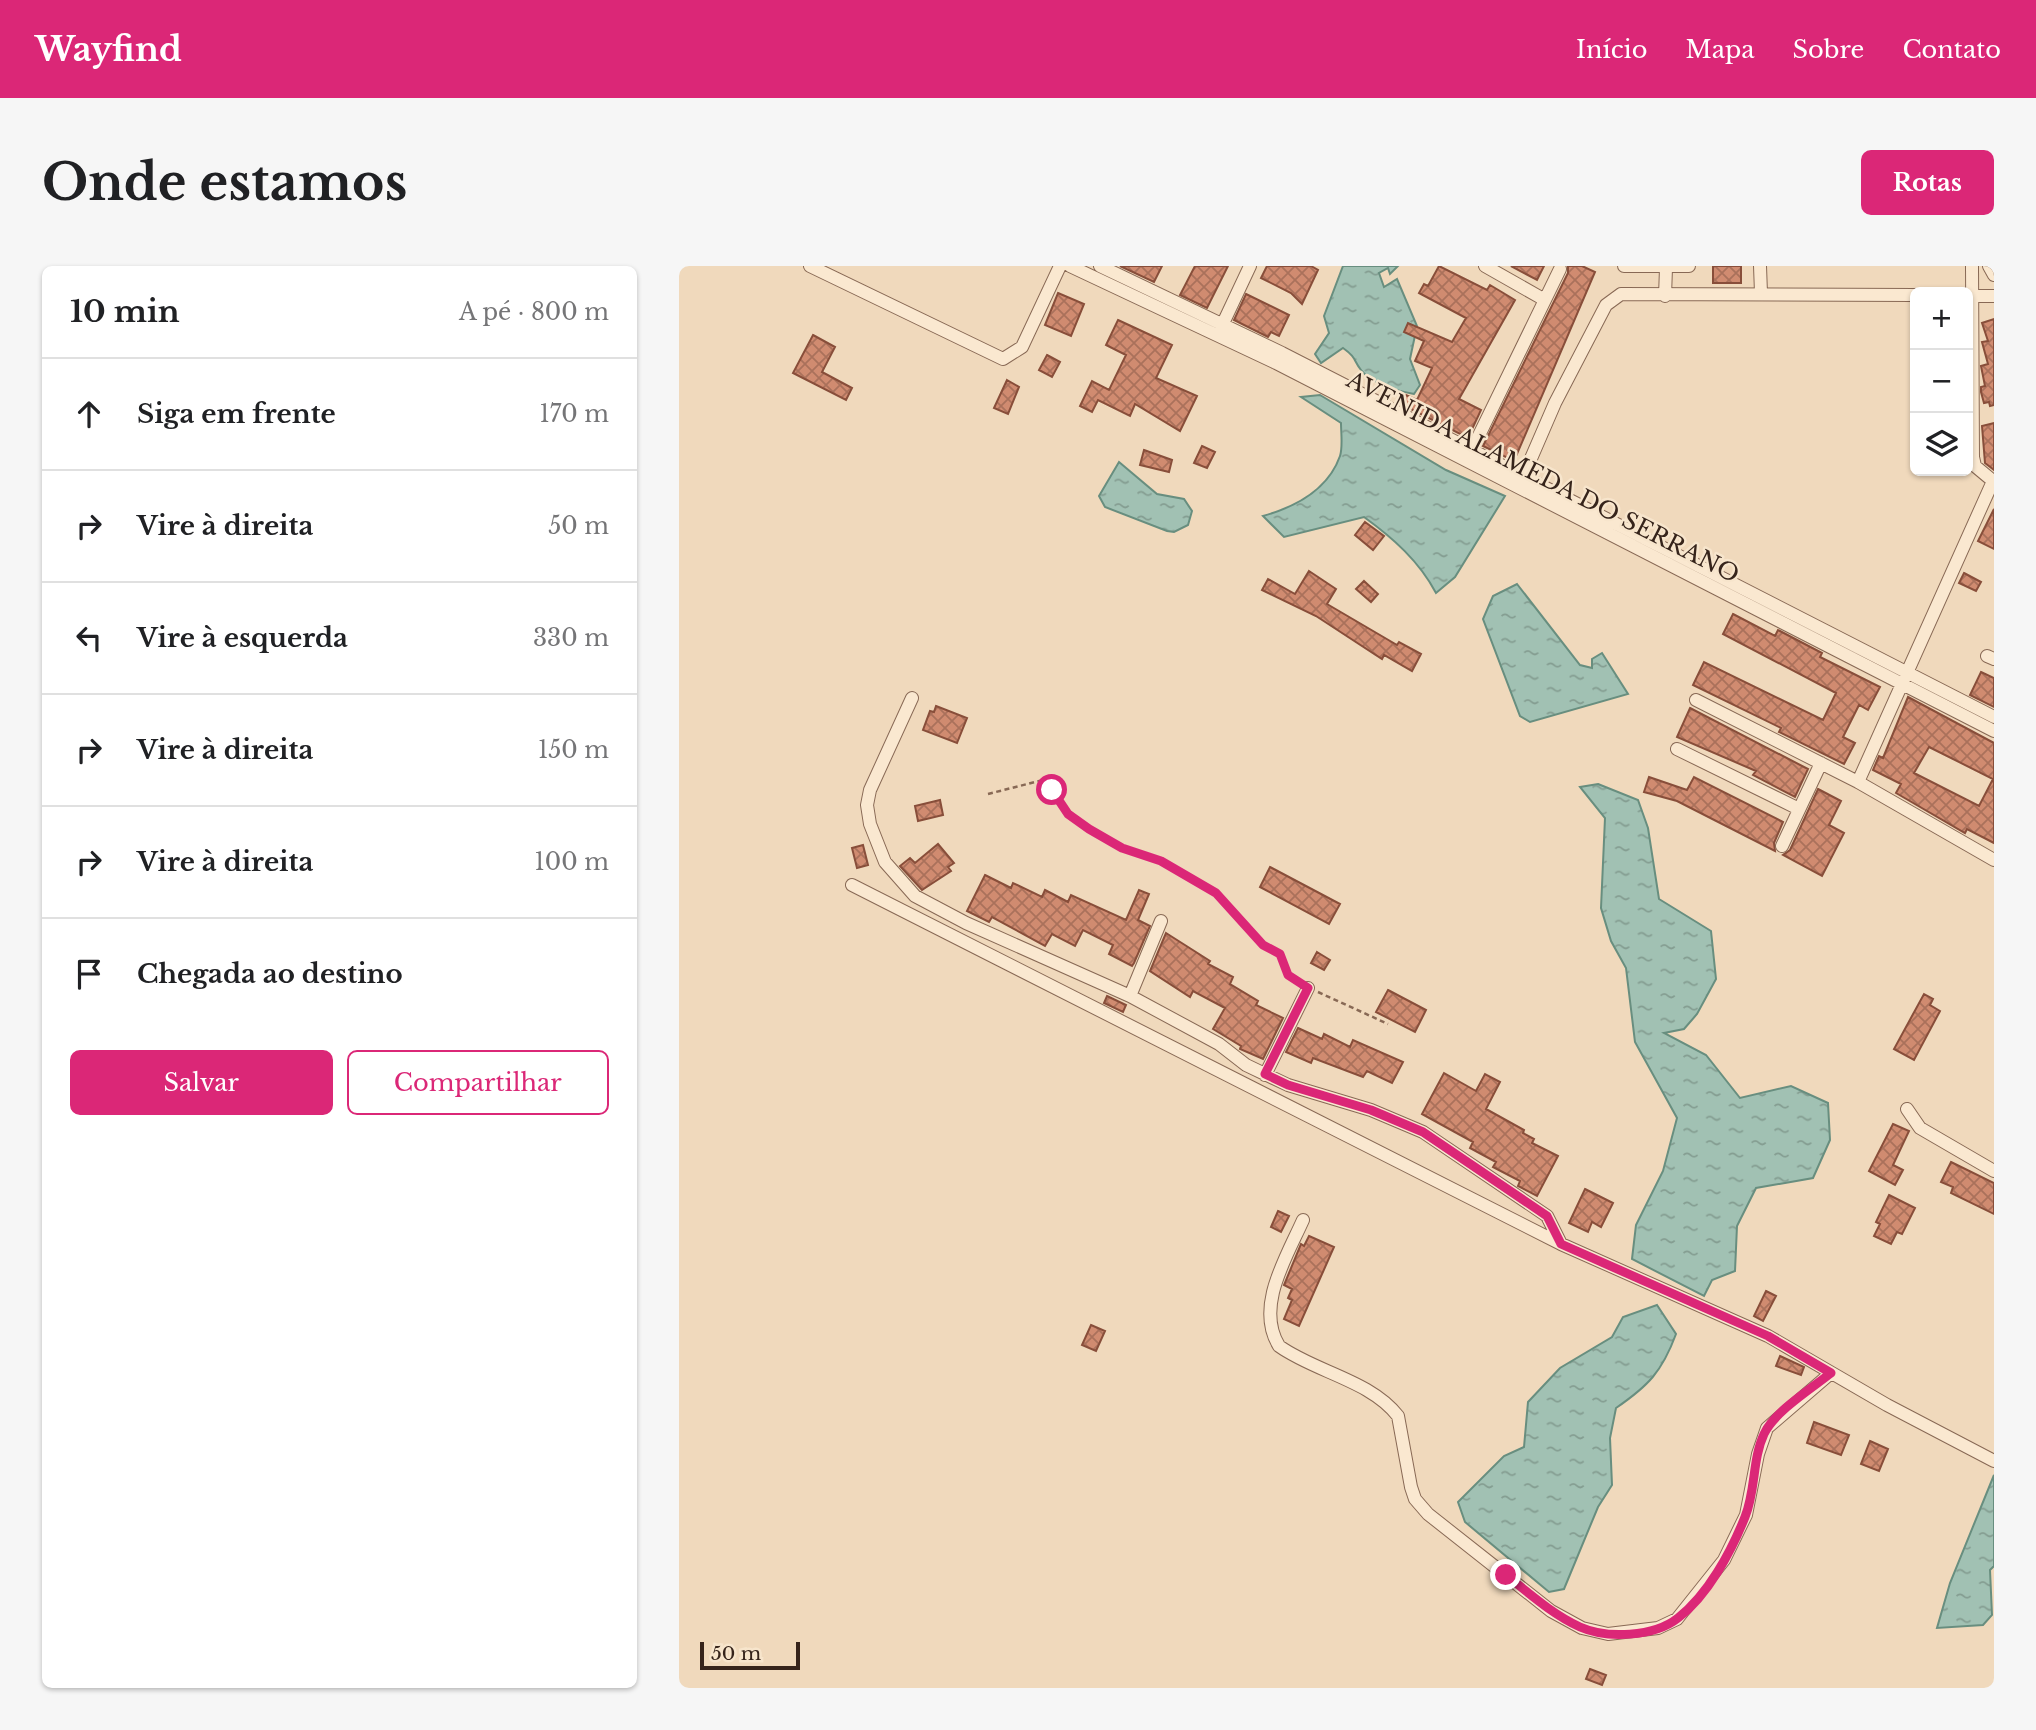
<!DOCTYPE html>
<html lang="pt">
<meta charset="utf-8">
<style>
body{margin:0;font-family:"Libre Baskerville",serif;background:#f6f6f6;color:#202124}
.controls{position:absolute;right:21px;top:21px;display:grid;overflow:hidden;border-radius:10px;box-shadow:0 2px 5px #0004}
.controls button{width:63px;height:63px;display:grid;place-items:center;padding:0;border:0;border-bottom:2px solid #e0e0e0;background:#fff;color:#202124;font:35px sans-serif}
.scale{position:absolute;left:21px;bottom:18px;width:100px;box-sizing:border-box;padding-left:7px;border:4px solid #36241b;border-top:0;font-size:19px;line-height:24px;white-space:nowrap;color:#36241b;-webkit-text-stroke:5px #f7e5cc;paint-order:stroke}
.stop{position:absolute;width:21px;height:21px;margin:-16px;border:5px solid #db2777;border-radius:50%;background:#fff}
.stop.end{background:#db2777;border-color:#fff;box-shadow:0 2px 7px #0008}
.list{margin:0;padding:0;list-style:none}
h2{display:flex;justify-content:space-between;align-items:center;height:91px;margin:0;padding:0 28px;font-size:30px}
h2 small{font-size:23px;font-weight:400;color:#757577}
.list li{display:grid;grid-template-columns:46px 1fr auto;gap:21px;align-items:center;box-sizing:border-box;height:112px;padding:0 28px;border-top:2px solid #e0e0e0}
.list b{display:block;font-size:26px;white-space:nowrap}
.list em{font-size:23px;font-style:normal;color:#757577}
.actions{display:flex;gap:14px;padding:21px 28px}
.actions a{flex:1;padding:16px 0;border:2px solid #db2777;border-radius:10px;text-align:center;font-size:24px;color:#db2777}
.actions .main{background:#db2777;color:#fff}
.icon{flex:none;width:38px;height:38px;fill:none;stroke:currentColor;stroke-width:2;stroke-linecap:round;stroke-linejoin:round}
.map{position:relative;flex:none;width:1315px;height:1422px;overflow:hidden;border-radius:10px}
header{display:flex;align-items:center;gap:42px;box-sizing:border-box;height:98px;padding:0 35px;background:#db2777;color:#fff}
header strong{font-size:33px}
nav{display:flex;gap:38px;margin-inline-start:auto;font-size:24px}
.intro{display:flex;align-items:center;justify-content:space-between;box-sizing:border-box;height:168px;padding:0 42px}
h1{margin:0;font-size:49px}
.button{padding:18px 32px;border-radius:10px;background:#db2777;color:#fff;font-size:24px;font-weight:700}
main{display:flex;gap:42px;padding:0 42px}
aside{flex:1;background:#fff;border-radius:10px;box-shadow:0 2px 5px #0004}
.map>svg:first-child{display:block}
</style>
<header>
<strong>Wayfind</strong>
<nav><a>Início</a><a>Mapa</a><a>Sobre</a><a>Contato</a></nav>
</header>
<div class="intro"><h1>Onde estamos</h1><a class="button">Rotas</a></div>
<main>
<aside>
<h2>10 min<small>A pé · 800 m</small></h2>
<ul class="list">
<li><svg class="icon" aria-label="ahead" viewBox="0 0 24 24"><path d="M12 20V5M6 11l6-6 6 6"/></svg><div><b>Siga em frente</b></div><em>170 m</em></li>
<li><svg class="icon" aria-label="right" viewBox="0 0 24 24"><path d="M7 20v-9h11M14 6l5 5-5 5"/></svg><div><b>Vire à direita</b></div><em>50 m</em></li>
<li><svg class="icon" aria-label="left" viewBox="0 0 24 24"><path d="M17 20v-9H6M10 6l-5 5 5 5"/></svg><div><b>Vire à esquerda</b></div><em>330 m</em></li>
<li><svg class="icon" aria-label="right" viewBox="0 0 24 24"><path d="M7 20v-9h11M14 6l5 5-5 5"/></svg><div><b>Vire à direita</b></div><em>150 m</em></li>
<li><svg class="icon" aria-label="right" viewBox="0 0 24 24"><path d="M7 20v-9h11M14 6l5 5-5 5"/></svg><div><b>Vire à direita</b></div><em>100 m</em></li>
<li><svg class="icon" aria-label="arrive" viewBox="0 0 24 24"><path d="M6 21V4h12l-3 4 3 4H6"/></svg><div><b>Chegada ao destino</b></div></li>
</ul>
<div class="actions"><a class="main">Salvar</a><a>Compartilhar</a></div>
</aside>
<div class="map">
<svg width="1315" height="1422" viewBox="0 0 1315 1422">
<defs>
<pattern id="water-ripples" width="26" height="14" patternUnits="userSpaceOnUse" patternTransform="scale(1.75)"><rect width="26" height="14" fill="#a1c1b3"/><path d="M2 4q2-2 4 0t4 0M15 11q2-2 4 0t4 0" fill="none" stroke="#849d91"/></pattern>
<pattern id="building-cross-hatch" width="8" height="8" patternUnits="userSpaceOnUse" patternTransform="scale(1.75)"><rect width="8" height="8" fill="#d08b70"/><path d="M0 0l8 8M0 8l8-8" fill="none" stroke="#aa715b"/></pattern>
</defs>
<rect width="100%" height="100%" fill="#f0d9bc"/>
<path fill="url(#water-ripples)" stroke="#688e7f" stroke-width="2" d="M664 0H719L711 8 709 2 700 7 705 21 718 13 738 60 731 93 741 119 735 128C719 125 693 118 682 104 674 94 678 92 664 82L642 97 636 88 650 67 645 50Z
M641 129 767 204 826 230 776 311 757 327C740 295 714 272 685 251L605 271 584 250C616 241 649 224 661 190 664 181 662 167 662 157L622 131Z
M440 196 478 228 505 233 513 245 509 259 495 266 488 265 426 241 420 230Z
M838 318 901 399 913 402V393L923 387 949 428 851 456 841 450 804 353 814 330Z
M919 518 959 534 969 562 980 633 1032 665 1037 713 1018 748 1005 763 985 767 1027 789 1061 832 1112 820 1149 837 1151 874 1134 912 1077 922 1058 960 1056 1005 1033 1014 1025 1030 953 993 957 959 984 905 998 852 956 776 947 702 932 675 922 642 926 552 901 521Z
M978 1039 997 1068C983 1106 969 1120 937 1142L931 1172 933 1219 919 1241 885 1323 870 1326 786 1256 779 1236 825 1190 845 1181 849 1136 881 1102 933 1071 944 1051Z
M1315 1209V1300L1311 1304 1313 1349 1304 1359 1258 1362 1271 1317Z"/>
<path fill="url(#building-cross-hatch)" stroke="#884e3a" stroke-width="2" fill-rule="evenodd" d="M441 0H483L475 16Z
M516 0H549L528 42 501 29Z
M588 0H632L639 4 623 38 612 27 582 12Z
M760 0 808 24 811 19 836 34 780 133 802 144 789 172 722 138 727 129 738 134 753 102 736 95 745 75 725 66 729 57 773 76 787 52 740 27 745 18 749 20Z
M832 0H865L858 14Z
M889 0H903L916 6 835 195 804 180 889 7Z
M1034 0H1062V17H1034Z
M379 27 405 38 392 70 366 59Z
M567 28 610 49 600 70 592 66 589 71 555 54Z
M1315 53V139L1311 140 1310 136 1305 137 1302 126V121L1306 120 1302 100 1309 98 1303 76 1309 75 1303 57Z
M439 54 493 79 477 112 518 130 501 165 456 138 451 150 419 134 413 146 401 140 413 115 430 124 447 89 427 79Z
M134 69 156 81 143 106 173 122 167 134 114 107Z
M368 89 381 96 373 111 360 104Z
M328 114 340 121 329 148 315 142Z
M1315 157V204L1306 197 1303 160Z
M523 180 536 186 528 202 515 197Z
M465 184 493 194 490 206 461 199Z
M1315 243V283L1299 275Z
M686 256 705 270 694 284 676 269Z
M630 305 657 323 648 338 718 379 720 376 742 388 733 405 705 389 703 393 637 350 583 324 589 313 616 328Z
M1285 307 1302 316 1297 325 1280 317Z
M685 315 699 328 692 336 677 323Z
M1054 348 1096 370 1099 364 1143 387 1141 391 1201 421 1189 444 1180 439 1164 471 1176 477 1165 498 1100 466 1102 462 1014 419 1025 396 1144 454 1157 427 1044 368Z
M1302 406 1315 412V441L1291 429Z
M1229 431 1315 477V577L1288 563 1286 567 1217 527 1222 518 1194 504 1200 490 1204 492ZM1250 481 1314 513 1300 540 1235 507Z
M257 440 288 452 278 477 244 464 251 445 255 446Z
M1011 442 1129 503 1116 531 1074 509 1077 505 998 471Z
M970 511 1008 524 1015 511 1104 556 1095 577 1096 585 998 535 965 526Z
M1139 523 1162 535 1150 559 1165 567 1143 610 1104 589 1111 584Z
M261 534 264 549 239 555 236 540Z
M259 578 275 597 269 601 272 605 243 624 221 600 231 592 236 597Z
M184 579 189 599 178 602 173 582Z
M591 601 661 638 650 658 581 621Z
M306 609 332 622 334 617 363 631 366 624 389 636 392 629 447 654 460 624 470 628 459 654 471 660 455 697 453 700 430 688 434 679 404 664 396 680 373 668 366 680 313 651 310 656 288 645Z
M487 667 531 695 529 698 554 711 551 718 579 735 577 739 604 752 584 793 561 783 562 780 534 763 546 742 514 725 511 731 471 705Z
M638 686 651 694 645 704 632 697Z
M709 724 747 744 736 766 697 746Z
M1245 728 1254 733 1251 739 1261 745 1235 794 1215 783Z
M428 730 447 739 444 746 425 737Z
M619 762 643 773 645 768 671 781 674 774 724 796 713 817 688 805 684 811 634 792 632 797 607 786Z
M765 807 797 825 806 808 821 816 807 843 845 864 844 867 855 873 853 877 879 890 858 930 839 920 841 915 814 901 817 896 791 882 794 876 743 848Z
M1214 858 1230 865 1214 899 1224 904 1216 919 1190 905Z
M1272 896 1315 917V948L1272 927 1274 921 1262 916Z
M906 923 934 937 922 961 913 956 909 966 890 957Z
M1210 929 1236 942 1223 968 1218 966 1212 978 1195 970 1201 958 1197 956Z
M599 945 610 950 602 966 592 961Z
M630 970 655 981 620 1060 605 1053 613 1034 609 1032 613 1023 605 1019 622 978 625 980Z
M1087 1025 1097 1030 1084 1055 1075 1050Z
M412 1059 426 1065 417 1085 403 1079Z
M1101 1090 1125 1101 1122 1109 1097 1100Z
M1135 1156 1170 1169 1162 1189 1128 1177Z
M1191 1175 1209 1183 1200 1205 1182 1198Z
M911 1403 927 1409 923 1419 907 1413Z"/>
<g fill="none" stroke-linecap="round" stroke-linejoin="round">
<defs>
<path id="minor" d="M131 0 324 93 343 81 381 0
M391 0 597 97 1315 465
M421 0 603 87 1315 451
M806 0 866 34
M945 0H1010
M1081 0 1082 27
M1310 0 1315 9
M986 30 987 2
M1289 30H1315
M540 66 571 0
M789 192 881 3
M841 218 876 137 927 39 942 28 1236 29
M1308 390 1315 393
M233 432 191 524 188 539 191 558 206 596 236 630 287 657 451 730 540 778 567 799 609 819 692 844 744 866 868 950 882 978
M1017 434 1179 516 1315 594
M998 483 1120 543
M1179 516 1314 215 1296 200 1294 191 1293 0
M1103 580 1142 497
M173 619 882 978 1089 1070 1208 1139 1315 1195
M451 730 482 655
M586 809 629 722
M1228 843 1241 862 1315 905
M624 954C607 992 576 1041 600 1080 636 1106 691 1114 719 1150L732 1221 736 1233 749 1248 872 1345 903 1362 929 1368 979 1362 998 1353 1045 1294 1067 1249 1079 1188 1088 1162 1152 1107"/>
</defs>
<use href="#minor" stroke="#886955" stroke-width="14"/>
<path stroke="#886955" stroke-width="2.5" stroke-dasharray="5 3.5" stroke-linecap="butt" d="M309 528 364 514 389 548 410 563 443 582 482 595 537 627 584 679 601 689 609 709 617 715
M639 726 709 758"/>
<use href="#minor" stroke="#fae8d0" stroke-width="12"/>
</g>
<g fill="none" stroke-linecap="round" stroke-linejoin="round">
<path stroke="#db2777" stroke-width="9" d="M373 524 389 548 410 563 443 582 482 595 537 627 584 679 601 688 609 709 629 722 586 808 609 819 692 844 744 866 868 950 882 978 1089 1070 1152 1107C1133 1122 1095 1146 1085 1168 1073 1194 1077 1224 1066 1251 1052 1286 1029 1329 999 1352 975 1371 928 1373 901 1361 873 1348 851 1328 827 1309"/>
</g>
<g text-anchor="middle" stroke-width="5" stroke-linejoin="round" paint-order="stroke">
<g font-size="23" fill="#36241b" stroke="#f7e5cc">
<text transform="translate(864 211) rotate(27)" y="8">AVENIDA ALAMEDA DO SERRANO</text>
</g>
</g>
</svg>
<div class="controls">
<button>+</button>
<button>−</button>
<button><svg class="icon" aria-label="layers" viewBox="0 0 24 24"><path d="M12 4l9 5-9 5-9-5zM3 14l9 5 9-5"/></svg></button>
</div>
<div class="scale">50 m</div>
<div class="stop" style="left:373px;top:524px"></div>
<div class="stop end" style="left:827px;top:1309px"></div>
</div>
</main>
